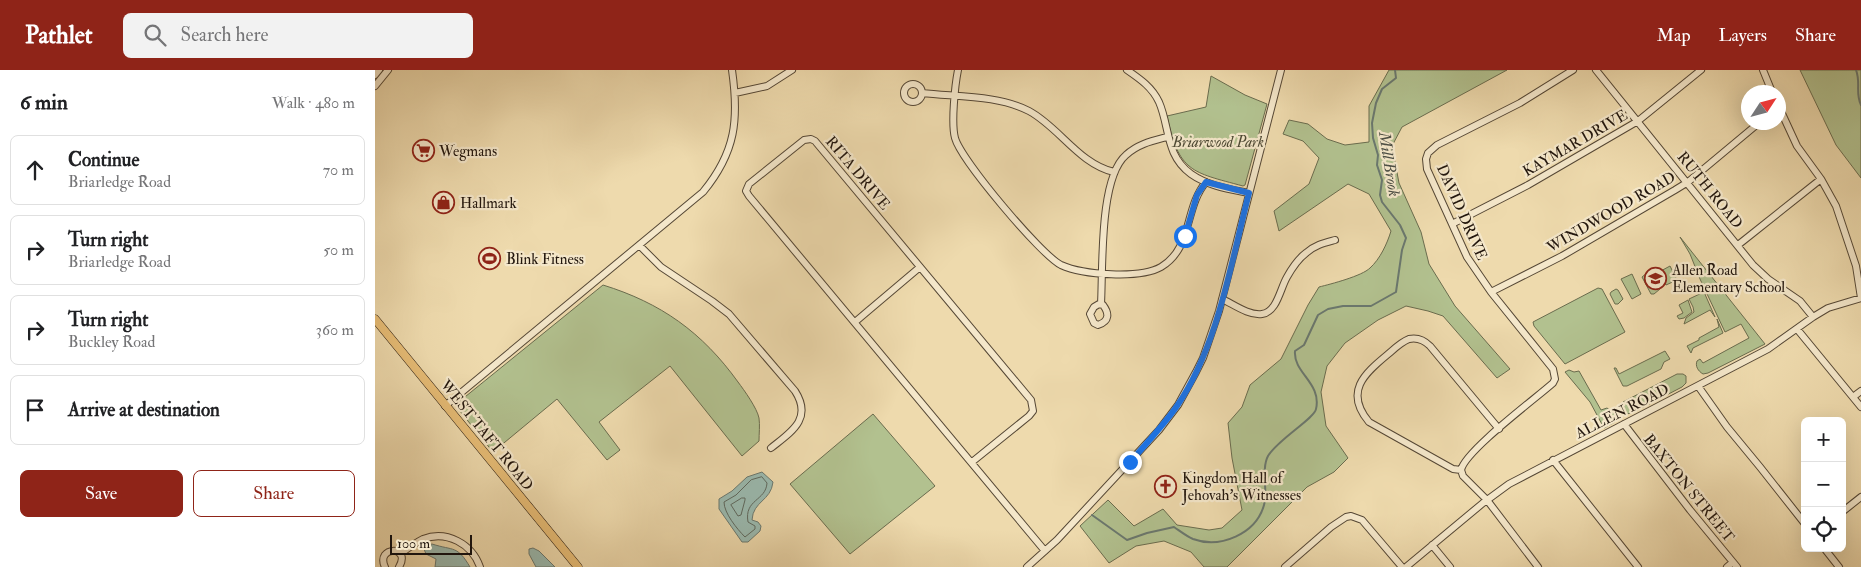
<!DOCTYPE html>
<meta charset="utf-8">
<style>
body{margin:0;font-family:"IM FELL Double Pica",serif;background:#f2f2f2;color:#202124}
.controls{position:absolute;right:15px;bottom:15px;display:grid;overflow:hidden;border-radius:8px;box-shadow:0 5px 20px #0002}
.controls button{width:45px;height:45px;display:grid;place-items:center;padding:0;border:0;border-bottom:1px solid #e0e0e0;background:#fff;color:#202124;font:25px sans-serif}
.compass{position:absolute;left:1366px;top:15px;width:45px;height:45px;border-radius:50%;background:#fff;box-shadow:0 5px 20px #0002;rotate:54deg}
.scale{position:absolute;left:15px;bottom:12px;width:82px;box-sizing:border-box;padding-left:5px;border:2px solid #22160d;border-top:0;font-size:14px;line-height:18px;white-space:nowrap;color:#22160d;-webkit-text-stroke:4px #f4e7ca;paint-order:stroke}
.stop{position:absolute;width:15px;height:15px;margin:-11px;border:4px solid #1a73e8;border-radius:50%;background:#fff}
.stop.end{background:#1a73e8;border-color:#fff;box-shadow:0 1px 5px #0008}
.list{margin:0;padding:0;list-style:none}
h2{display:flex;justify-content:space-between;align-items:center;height:65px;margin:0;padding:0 20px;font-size:21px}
h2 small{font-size:16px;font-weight:400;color:#757577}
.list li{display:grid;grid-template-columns:32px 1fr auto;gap:15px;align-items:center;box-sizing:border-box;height:70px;margin:0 10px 10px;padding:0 10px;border:1px solid #e0e0e0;border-radius:8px}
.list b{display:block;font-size:19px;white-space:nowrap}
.list p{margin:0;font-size:16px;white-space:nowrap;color:#757577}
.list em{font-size:16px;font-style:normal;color:#757577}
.actions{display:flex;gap:10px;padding:15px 20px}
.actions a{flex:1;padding:11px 0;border:1px solid #8f2418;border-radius:8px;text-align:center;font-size:18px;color:#8f2418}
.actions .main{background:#8f2418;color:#fff}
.icon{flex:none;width:28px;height:28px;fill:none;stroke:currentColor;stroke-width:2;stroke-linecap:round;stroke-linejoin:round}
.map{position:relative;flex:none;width:1486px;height:497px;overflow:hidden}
header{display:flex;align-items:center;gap:30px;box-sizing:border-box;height:70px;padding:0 25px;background:#8f2418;color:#fff}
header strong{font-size:24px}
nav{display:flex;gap:28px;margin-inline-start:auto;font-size:18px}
.search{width:350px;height:45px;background:#f2f2f2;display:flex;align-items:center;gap:12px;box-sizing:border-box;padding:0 18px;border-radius:8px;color:#757577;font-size:19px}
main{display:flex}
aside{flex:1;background:#fff}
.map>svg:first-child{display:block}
</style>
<header>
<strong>Pathlet</strong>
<div class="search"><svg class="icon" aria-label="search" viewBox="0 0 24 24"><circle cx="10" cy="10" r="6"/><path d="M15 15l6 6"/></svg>Search here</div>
<nav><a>Map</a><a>Layers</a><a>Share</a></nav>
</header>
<main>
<aside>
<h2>6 min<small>Walk · 480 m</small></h2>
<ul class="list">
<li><svg class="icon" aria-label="ahead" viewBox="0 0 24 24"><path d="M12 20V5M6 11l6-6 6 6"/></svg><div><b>Continue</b><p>Briarledge Road</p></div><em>70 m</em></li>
<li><svg class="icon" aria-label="right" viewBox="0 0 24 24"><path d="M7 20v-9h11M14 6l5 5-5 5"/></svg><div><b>Turn right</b><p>Briarledge Road</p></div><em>50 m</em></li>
<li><svg class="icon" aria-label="right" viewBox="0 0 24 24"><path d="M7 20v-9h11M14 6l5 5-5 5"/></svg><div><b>Turn right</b><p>Buckley Road</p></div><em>360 m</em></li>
<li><svg class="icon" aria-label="arrive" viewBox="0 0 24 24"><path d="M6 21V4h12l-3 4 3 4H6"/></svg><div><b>Arrive at destination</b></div></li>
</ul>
<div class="actions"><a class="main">Save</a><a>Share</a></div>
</aside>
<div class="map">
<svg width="1486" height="497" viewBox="0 0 1486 497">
<rect width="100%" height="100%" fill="#eedaad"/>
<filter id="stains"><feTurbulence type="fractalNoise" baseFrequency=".004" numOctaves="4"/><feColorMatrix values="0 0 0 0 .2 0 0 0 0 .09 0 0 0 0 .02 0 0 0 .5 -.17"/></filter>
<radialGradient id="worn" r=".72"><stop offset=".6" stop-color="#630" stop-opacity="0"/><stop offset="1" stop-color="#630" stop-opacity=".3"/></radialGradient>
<path fill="#b2c18f" stroke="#6a6c4e" d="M1014 0H1132L1027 57 1017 76 1024 113 1046 162 1054 194 1080 236 1135 299 1122 308 1068 246 1053 241 1031 236 1003 250 970 273 952 296 946 322 951 356 973 388 959 402 932 417 852 497H829L816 482 789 471 761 476 734 493 705 456 733 430 759 456 788 439 802 455 834 460 847 458 867 440 857 388 853 353 867 337 875 315 906 289 933 235 944 217C956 214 987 206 995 198 1005 189 1012 174 1016 161L994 124 973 114 904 161 899 141 934 114 944 88 928 71 908 64 914 50 933 54 952 69 970 75 994 72V36Z
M1425 0H1486V108L1461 75Z
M836 6 870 25 892 34 870 115 868 116C816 102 804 102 792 46L831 37Z
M1305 167 1390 274 1333 303 1328 304C1323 301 1320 296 1322 291L1325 289 1328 293 1374 268 1366 254 1350 262 1325 209 1315 184Z
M1295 196 1302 210 1291 215 1284 202Z
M1273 202H1275L1285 219 1279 224H1276L1267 207Z
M1257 204 1266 224 1257 229 1246 209Z
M228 215C286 233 327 262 363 312 369 320 382 338 384 348 385 355 384 364 384 371L367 386 295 296 224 352 245 380 232 390 182 329 118 382 80 335Z
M1223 218 1227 219 1250 262 1190 294 1159 256 1158 252Z
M1241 219 1243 220 1248 229 1243 234H1240L1235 224 1236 222Z
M1329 222 1340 247 1335 240 1309 254 1311 248 1319 242 1318 237 1314 229Z
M1313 230 1317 242 1309 248 1304 249 1302 246 1308 243 1304 235Z
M1342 249 1348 263 1318 278 1316 283 1312 276 1324 270V268L1344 257Z
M1290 281 1295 289 1289 292 1286 299 1252 316H1248L1239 298H1241L1244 304Z
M1194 300 1199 302 1204 301 1226 340 1232 338C1239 343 1241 342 1240 352L1229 358 1215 332 1190 302Z
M1302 304H1308L1311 306V313L1307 317 1257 343 1251 344 1248 341 1246 337 1248 332Z
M498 344 560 416 475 484 415 414Z"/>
<path fill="#9abab0" stroke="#6a786f" d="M387 402 398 412C396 431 378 431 377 450L383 452 386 456 385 461 373 472H367L344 439V429L357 421 372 407Z
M57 474C79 481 82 475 95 497H60L61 489 51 484 49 479 51 476Z
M158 478 164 481 180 497H161L154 484V479Z"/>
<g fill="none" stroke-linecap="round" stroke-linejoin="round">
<path stroke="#5e685e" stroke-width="1" d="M387 407 392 413C391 431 369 429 373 452L380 456V459L370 467C362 459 349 443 349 432L361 425 376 410Z
M367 428H370V430L366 445 363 446 356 435Z"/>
<path stroke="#6a786f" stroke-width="2" d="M1481 0C1486 13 1480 23 1486 35
M717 445 752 470 772 463 799 457C805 461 811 466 818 469 845 479 881 464 889 435 893 421 886 399 893 386 902 370 940 348 941 339 947 313 918 303 920 281L929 275 943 245 953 239 968 236H996L1021 222 1027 180 1031 168 1025 155 1007 132 1005 125 1007 110 1002 95 1003 85 998 68 997 53 1001 33 1007 19 1021 8 1020 0"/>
<defs>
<path id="minor" d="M583 0C580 15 576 53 580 68 586 90 666 185 686 195 708 205 765 209 786 197 818 178 809 138 831 112
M752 0C765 9 777 17 784 32 795 57 790 85 816 104 833 116 854 119 874 123
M1221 0 1378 195 1393 209 1425 231 1438 247
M1388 0 1397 22
M0 5 4 0
M529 23a9 9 0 1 1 18 0a9 9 0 1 1-18 0Z
M0 16 13 0
M360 23 392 16 417 0
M547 23C582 27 623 25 654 41 684 57 704 94 739 102
M1404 37 1422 76 1446 109 1461 136 1481 196 1486 228
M1077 154 1153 115 1263 51 1326 0
M264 175 286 197 337 231 354 244 420 321C438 349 416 362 396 378
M1363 175 1446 109
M1116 222 1187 186 1300 120 1313 112 1385 52
M847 229C858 234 874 246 887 244 902 242 905 219 912 207 917 198 923 189 931 183 940 175 949 173 960 170
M724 234 728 235C734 243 735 251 723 255L719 253 715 244 719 237Z
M726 234C728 198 724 108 751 85 763 74 777 71 792 67
M480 252 545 197
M1422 259 1486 337
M1323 316 1352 357 1385 397 1430 454
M1478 327 1486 321
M70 336 328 122C361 82 364 49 357 0
M1249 354 1315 440 1362 497
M1178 390 1263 497
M597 392 654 346 658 341 656 330 440 71 436 69 429 70 374 114 371 121 374 126 670 481
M1086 400C1090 381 1160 329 1178 313L1180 309 1178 299 1116 222 1092 187 1052 99 1051 89 1053 83 1062 75 1145 33 1198 0
M1086 400 1078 399 994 352C969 322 989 304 1012 285 1019 279 1026 272 1034 269 1043 267 1050 271 1055 276L1124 359
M1086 400 1088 406 1112 430 1163 497
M1467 442 1486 427
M1057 475 1075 497
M1449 478 1464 497
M25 484C32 479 40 473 48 469 72 460 97 474 105 497
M10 497C0 476 37 475 24 497
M652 497 682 470 784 360 803 335 821 302 828 288 844 241 906 0
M910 497 956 457 971 447 976 446 987 450 1027 497
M1031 497 1108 433 1134 414 1393 279 1438 247 1453 238 1486 228
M1352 497 1358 492"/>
<path id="major" d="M0 249 203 497"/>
</defs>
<use href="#minor" stroke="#554735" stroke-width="8"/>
<use href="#major" stroke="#22160d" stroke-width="9"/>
<use href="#minor" stroke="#f4e7ca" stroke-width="6"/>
<use href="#major" stroke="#e7bd76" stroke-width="8"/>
</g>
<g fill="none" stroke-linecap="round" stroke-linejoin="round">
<path stroke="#1a73e8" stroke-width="6" d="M755 392C771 374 788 356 802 336 843 276 856 193 874 123L831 112 822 125 810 166"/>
</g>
<defs>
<symbol id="supermarket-ring" viewBox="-11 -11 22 22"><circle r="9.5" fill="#f4e7ca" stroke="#8f2418" stroke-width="1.5"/><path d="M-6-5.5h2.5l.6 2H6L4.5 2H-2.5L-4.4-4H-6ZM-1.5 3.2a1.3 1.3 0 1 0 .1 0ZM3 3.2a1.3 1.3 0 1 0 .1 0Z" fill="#8f2418"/></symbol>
<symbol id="shop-ring" viewBox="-11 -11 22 22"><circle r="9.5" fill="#f4e7ca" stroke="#8f2418" stroke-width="1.5"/><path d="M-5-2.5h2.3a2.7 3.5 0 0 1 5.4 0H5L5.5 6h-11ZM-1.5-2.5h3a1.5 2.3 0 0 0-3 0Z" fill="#8f2418"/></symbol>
<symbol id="stadium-ring" viewBox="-11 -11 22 22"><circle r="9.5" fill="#f4e7ca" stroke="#8f2418" stroke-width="1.5"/><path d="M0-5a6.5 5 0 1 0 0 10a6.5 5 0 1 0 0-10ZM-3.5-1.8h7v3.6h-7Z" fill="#8f2418"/></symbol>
<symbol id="school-ring" viewBox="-11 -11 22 22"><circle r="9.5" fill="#f4e7ca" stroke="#8f2418" stroke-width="1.5"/><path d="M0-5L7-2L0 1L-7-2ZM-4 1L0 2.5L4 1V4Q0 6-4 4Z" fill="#8f2418"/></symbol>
<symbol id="church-ring" viewBox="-11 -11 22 22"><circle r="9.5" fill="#f4e7ca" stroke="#8f2418" stroke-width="1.5"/><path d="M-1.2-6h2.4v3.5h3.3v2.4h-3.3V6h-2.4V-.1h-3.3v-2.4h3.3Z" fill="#8f2418"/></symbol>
</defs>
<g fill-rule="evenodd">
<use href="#supermarket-ring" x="36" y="68" width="25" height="25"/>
<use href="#shop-ring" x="56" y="120" width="25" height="25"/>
<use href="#stadium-ring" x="102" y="176" width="25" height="25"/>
<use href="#school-ring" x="1268" y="196" width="25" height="25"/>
<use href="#church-ring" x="778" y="404" width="25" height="25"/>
</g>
<g text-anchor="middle" stroke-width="4.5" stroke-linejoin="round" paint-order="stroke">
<g font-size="15" font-style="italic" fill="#4d4934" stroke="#f4e7ca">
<text x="843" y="77">Briarwood Park</text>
</g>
<g font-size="15" fill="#22160d" stroke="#f4e7ca">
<text transform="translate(1200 73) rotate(-30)" y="5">KAYMAR DRIVE</text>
<text transform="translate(483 103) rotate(50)" y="5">RITA DRIVE</text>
<text transform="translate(1335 120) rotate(51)" y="5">RUTH ROAD</text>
<text transform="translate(1087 142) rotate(66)" y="5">DAVID DRIVE</text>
<text transform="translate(1236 142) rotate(-30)" y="5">WINDWOOD ROAD</text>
<text transform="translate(1247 341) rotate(-27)" y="5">ALLEN ROAD</text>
<text transform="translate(112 365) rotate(51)" y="5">WEST TAFT ROAD</text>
<text transform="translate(1314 418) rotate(51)" y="5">BAXTON STREET</text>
</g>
<g font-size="15" fill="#22160d" stroke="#f4e7ca" text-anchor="start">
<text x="64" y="86">Wegmans</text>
<text x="85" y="138">Hallmark</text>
<text x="131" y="194">Blink Fitness</text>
<text x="1297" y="205">Allen Road<tspan x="1297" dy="17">Elementary School</tspan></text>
<text x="807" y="413">Kingdom Hall of<tspan x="807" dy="17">Jehovah’s Witnesses</tspan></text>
</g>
<g font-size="16" font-style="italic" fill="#4c4f46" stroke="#f4e7ca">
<text transform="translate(1015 94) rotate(81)" y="6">Mill Brook</text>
</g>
</g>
<rect width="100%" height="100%" filter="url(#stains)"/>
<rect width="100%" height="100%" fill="url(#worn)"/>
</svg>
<div class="controls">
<button>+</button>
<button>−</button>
<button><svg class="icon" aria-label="locate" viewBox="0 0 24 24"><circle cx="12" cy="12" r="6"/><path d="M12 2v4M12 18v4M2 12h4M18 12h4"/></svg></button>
</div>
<svg class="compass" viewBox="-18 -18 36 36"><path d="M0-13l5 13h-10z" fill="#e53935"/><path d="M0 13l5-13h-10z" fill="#757577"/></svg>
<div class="scale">100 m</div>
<div class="stop" style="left:810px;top:166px"></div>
<div class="stop end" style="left:755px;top:392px"></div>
</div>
</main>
